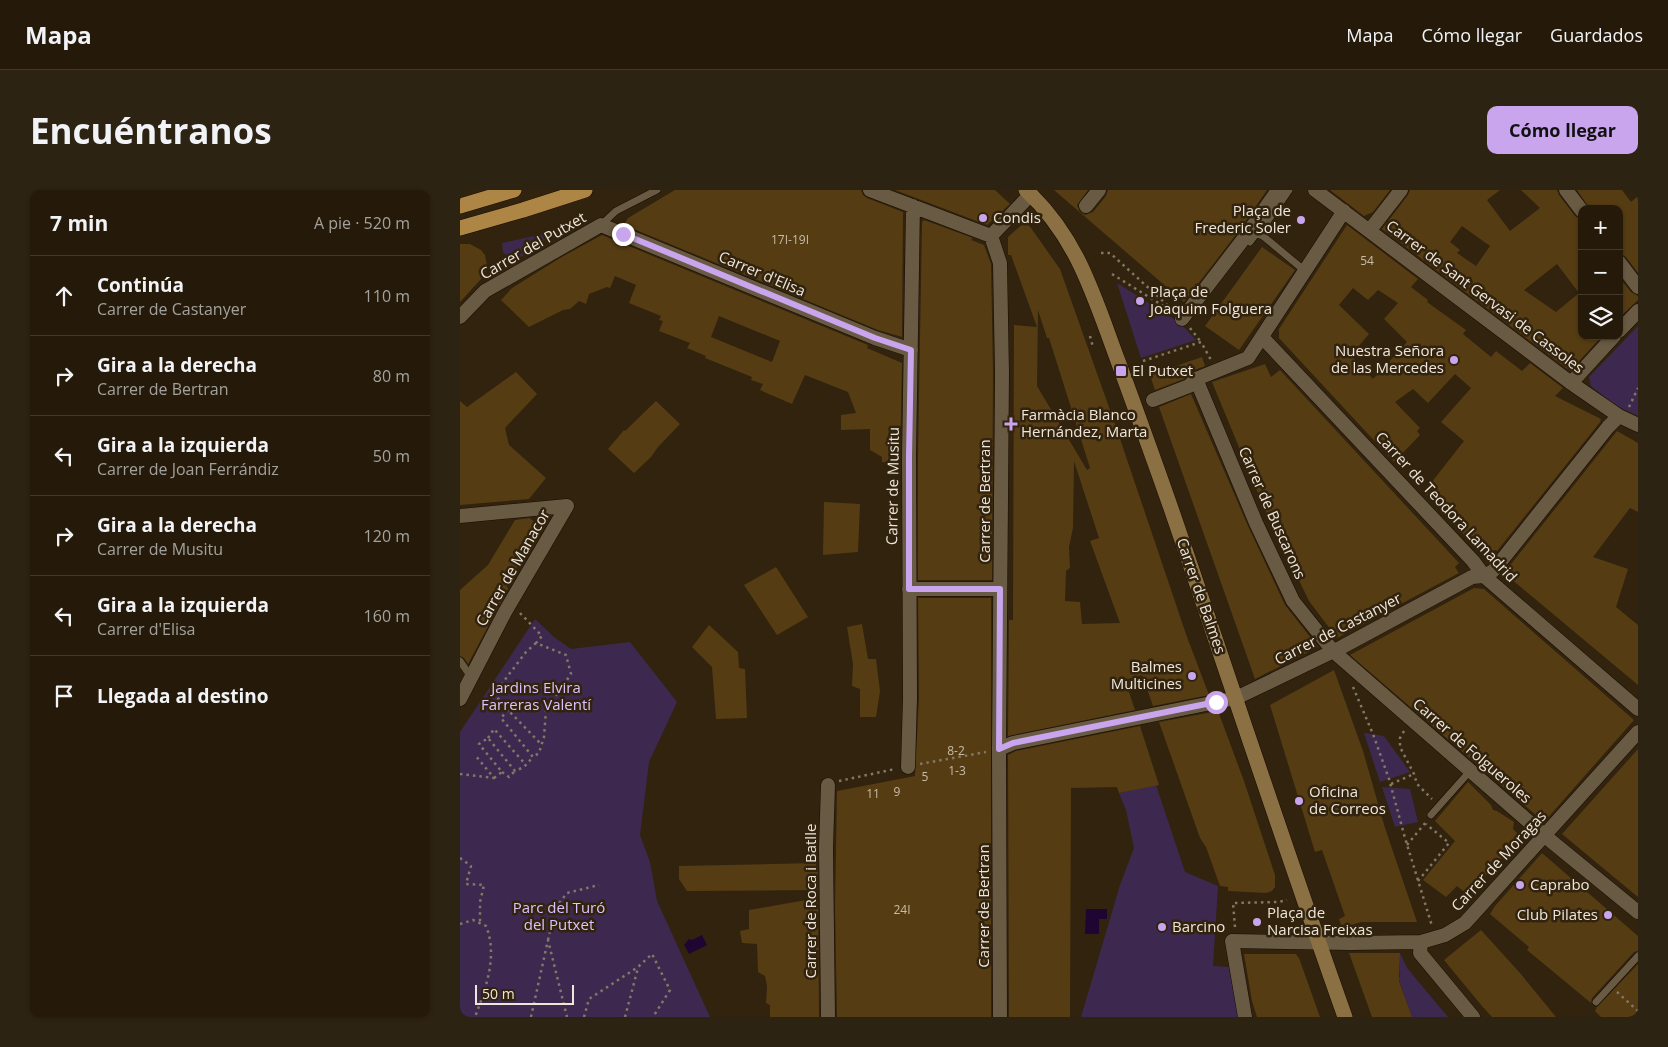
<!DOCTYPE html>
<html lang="es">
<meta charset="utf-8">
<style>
body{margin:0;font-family:"Open Sans",sans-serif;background:#2d2313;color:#f1f3f6}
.controls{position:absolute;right:15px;top:15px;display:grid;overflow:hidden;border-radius:10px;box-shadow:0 1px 4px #0004}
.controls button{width:45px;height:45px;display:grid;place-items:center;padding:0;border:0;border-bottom:1px solid #42382b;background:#251a0a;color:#f1f3f6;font:25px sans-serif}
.scale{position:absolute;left:15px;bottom:12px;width:99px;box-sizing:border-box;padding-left:5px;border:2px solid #efe6d9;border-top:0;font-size:14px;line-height:18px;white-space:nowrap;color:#efe6d9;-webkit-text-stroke:4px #31230e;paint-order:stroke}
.stop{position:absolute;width:15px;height:15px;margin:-11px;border:4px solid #c9a5ee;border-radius:50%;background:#fff}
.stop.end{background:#c9a5ee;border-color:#fff;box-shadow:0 1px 5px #0008}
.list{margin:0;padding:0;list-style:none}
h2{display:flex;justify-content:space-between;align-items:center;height:65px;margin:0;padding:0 20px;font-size:21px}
h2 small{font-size:16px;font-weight:400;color:#a3a19c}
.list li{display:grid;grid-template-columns:32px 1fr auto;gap:15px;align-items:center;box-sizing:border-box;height:80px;padding:0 20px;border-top:1px solid #42382b}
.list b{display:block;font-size:19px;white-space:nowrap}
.list p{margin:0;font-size:16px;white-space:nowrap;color:#a3a19c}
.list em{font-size:16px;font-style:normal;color:#a3a19c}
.icon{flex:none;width:28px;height:28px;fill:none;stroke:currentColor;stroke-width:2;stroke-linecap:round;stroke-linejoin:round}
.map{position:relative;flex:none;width:1178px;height:827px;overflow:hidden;border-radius:10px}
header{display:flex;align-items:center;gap:30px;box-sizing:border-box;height:70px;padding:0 25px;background:#251a0a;border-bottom:1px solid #42382b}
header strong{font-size:24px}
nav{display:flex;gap:28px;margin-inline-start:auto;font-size:18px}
.intro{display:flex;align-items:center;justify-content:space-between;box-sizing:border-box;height:120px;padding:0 30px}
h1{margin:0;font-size:35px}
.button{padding:12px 22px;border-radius:10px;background:#c9a5ee;color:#111;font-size:18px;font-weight:700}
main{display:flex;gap:30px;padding:0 30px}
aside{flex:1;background:#251a0a;border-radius:10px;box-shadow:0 1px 4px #0004}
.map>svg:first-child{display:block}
</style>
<header>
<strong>Mapa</strong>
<nav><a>Mapa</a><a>Cómo llegar</a><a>Guardados</a></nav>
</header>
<div class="intro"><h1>Encuéntranos</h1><a class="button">Cómo llegar</a></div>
<main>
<aside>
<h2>7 min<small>A pie · 520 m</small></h2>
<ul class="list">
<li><svg class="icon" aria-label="ahead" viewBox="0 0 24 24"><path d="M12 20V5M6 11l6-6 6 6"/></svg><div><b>Continúa</b><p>Carrer de Castanyer</p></div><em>110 m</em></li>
<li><svg class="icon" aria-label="right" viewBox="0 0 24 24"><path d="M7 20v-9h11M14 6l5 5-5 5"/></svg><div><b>Gira a la derecha</b><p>Carrer de Bertran</p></div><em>80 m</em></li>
<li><svg class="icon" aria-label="left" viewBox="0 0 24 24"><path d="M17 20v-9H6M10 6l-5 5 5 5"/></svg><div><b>Gira a la izquierda</b><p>Carrer de Joan Ferrándiz</p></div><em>50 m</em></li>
<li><svg class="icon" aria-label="right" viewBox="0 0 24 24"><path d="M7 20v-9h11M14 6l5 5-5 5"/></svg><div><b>Gira a la derecha</b><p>Carrer de Musitu</p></div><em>120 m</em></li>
<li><svg class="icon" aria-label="left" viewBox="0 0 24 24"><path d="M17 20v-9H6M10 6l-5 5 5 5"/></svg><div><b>Gira a la izquierda</b><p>Carrer d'Elisa</p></div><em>160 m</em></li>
<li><svg class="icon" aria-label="arrive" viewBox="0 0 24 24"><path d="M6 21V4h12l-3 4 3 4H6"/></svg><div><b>Llegada al destino</b></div></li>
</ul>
</aside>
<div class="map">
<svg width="1178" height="827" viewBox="0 0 1178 827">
<rect width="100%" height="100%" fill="#31230e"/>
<path fill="#3d294f" d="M88 43 90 45 74 60 53 71 43 62 42 53Z
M657 93 719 132 736 150 681 168Z
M1178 136V226L1155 215 1131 196 1129 187Z
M75 429 94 447 111 459 170 452 217 512 189 572 180 645 190 672 197 711 250 827H0V542Z
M904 543 924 546 950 582 920 592Z
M696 595 725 682 758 696 753 776 769 777 778 827H621L660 695 674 658 666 620 659 603Z
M922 597 950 599 958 632 935 637Z
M940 763 947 778 988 827H952L938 787H940Z"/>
<path fill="#1f0632" d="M626 719H647V729H639V744H625Z
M242 745 247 755 229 764 224 755 229 749 232 750Z"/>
<path fill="#553c13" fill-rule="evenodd" d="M215 0H401L403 5 407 8 443 22 442 147 418 140 164 35 168 28Z
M435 0H535L550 14 527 35Z
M594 0H628L617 15 620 22 625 25 633 22 646 6 648 0H807L778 42 724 112Z
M870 0H930L913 22 904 26Z
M950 0H1040L1027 10 1050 41 1080 18 1061 0H1097L1099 5 1115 26 1122 30V146H1142L1110 181 922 39 948 5ZM1002 36 1030 56 1016 76 997 63 1000 60 990 52ZM1097 74 1119 103 1096 122 1064 100Z
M1117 0H1162L1171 12 1178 6V83L1166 67 1159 63V19H1130Z
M464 30 513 48 511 50 524 55 531 74 533 183 532 390H458V266L462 32Z
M566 31 600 79 656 237 727 447 749 505 693 516 682 485 665 490 675 520 548 546 549 430H553L554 135 577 137 551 65H548V47ZM578 120 587 148H589L631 281 630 278 627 280 577 196ZM614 271 639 348 630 351 660 433 622 434 620 412 605 411 606 381 610 378 609 357 613 338Z
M887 35 958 89 951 97 968 110 967 112 1006 140 1003 144 1031 167 1036 161 1062 181 1070 173 1103 198 1095 206 1141 229 1140 231H1141L1037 361 1035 360 1032 362 1013 349 1010 351 964 302 1004 251 981 232 1011 198 995 184 968 213 953 199 935 212 960 238 957 241 960 245 934 272 819 148V139ZM893 98 908 110 918 100 938 113 924 129 947 152 913 189 891 165 909 144 879 115Z
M142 45 408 155 407 158 442 173 440 273 422 272V267L410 260V239L381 240V225L396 223 388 202 345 185 332 214 300 200 303 194 291 190 292 187 245 168 246 166 227 158 230 153 199 141 203 131 199 130 201 126 169 113 176 95 155 86 150 98 147 97 129 104 126 114 119 111 110 119 103 120 69 137 41 110 52 98 100 68ZM259 126 320 151 312 172 251 147Z
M0 54H10L21 60 25 65 27 76V79L22 88 0 112Z
M802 57 835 80 779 160 745 136Z
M1159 87 1171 102 1178 106V110L1159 128Z
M742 167 745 176 732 181 724 189 695 200 690 185Z
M805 174 811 187 820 180 999 373 995 377 999 383 877 448 849 411 805 320 752 192Z
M56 182 77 204 45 238 49 255 86 288 69 309 0 315V211L7 217Z
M731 204 788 336 825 415 858 457 795 489 699 217Z
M196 211 220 234 198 257 191 267 174 283 148 259 164 240 165 241Z
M1157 241 1178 253V322L1170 318 1133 367 1168 379 1156 417 1178 435V495L1044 383Z
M364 312 400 314 398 362 363 365Z
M69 328 75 332 78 337 47 396 48 399 8 474 4 468 0 466V400L28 375 55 330Z
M316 377 348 427 317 445 284 395Z
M1014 398 1024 399 1174 530 1084 632 890 465Z
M458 408H531V827H377L375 717 377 601 455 586 459 508Z
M402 434 408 469H416L420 501 416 527H400V499L392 496 393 474 387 437Z
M249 435 278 462 279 478 285 479 287 528 256 529 252 477 232 457Z
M874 480 903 561 925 638 957 732H901L882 738 879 729 885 726 862 660 855 662 810 515Z
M758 521 784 591 815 685V697L812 701 806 703 768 701V697L760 696 746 657 740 648 699 532Z
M680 536 699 595 659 603 657 597 611 598 610 827H549L548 565 556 561Z
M1178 559V707L1102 644Z
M1008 592 1031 615 1033 620 1037 621 1054 632 1053 639 1061 647 1008 705 997 696 986 707 963 690 995 651 975 631Z
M1082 663 1178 746V761L1174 762 1132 808 1131 813 1067 760 1069 757 1030 724 1035 716Z
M355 673 358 679V700L227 701 219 689V676Z
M358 708 359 827H310V815L306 813 307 796 305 786 298 782 297 754 282 753 280 741 289 739V720Z
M1021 740 1060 783 1096 827H1032L1022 816 984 770Z
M889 763H940L939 791 952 827H912Z
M784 764H836L839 768 860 827H797L792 811Z
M1178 774V827H1141L1135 821 1137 817Z"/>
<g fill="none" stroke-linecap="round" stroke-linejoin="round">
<defs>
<path id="lane" d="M141 35 156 21 197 0
M799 44 829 0
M790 52 796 44 803 46 845 81
M0 471 11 487
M971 625 1011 580
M1136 812 1178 766"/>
<path id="street" d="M410 0 531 46
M855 0 1111 193 1159 226 1178 235
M1106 0 1122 21
M626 16 639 0
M910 40 941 0
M531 46 540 73 542 183 539 559 540 827
M531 46 571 4
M1159 72 1178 97
M0 127 25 101 141 35 415 148 451 160
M722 129 785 47 818 0
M1159 141 1178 121
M802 147 1013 371 1024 386 1178 519
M736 189 796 333 833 411 873 461 1091 651 1178 722
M1111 193 1154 146
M693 210 729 196 736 189 788 168 884 21
M0 326 107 316
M449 399H540
M0 509 45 422 107 316
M539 559 553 553 776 508 882 457 1012 387 1024 386 1033 381 1148 237 1159 226
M448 577 450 508 449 266 453 16
M368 595 366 658 368 827
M961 752 960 763 1013 827
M785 827 772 751 890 753 961 752 985 745 1005 733 1178 542"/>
<path id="secondary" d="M566 0C618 48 634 107 658 171 677 223 696 275 714 327 771 494 826 661 885 827"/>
<path id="primary" d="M0 16 54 0
M0 38 63 20 125 0"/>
</defs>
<use href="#lane" stroke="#190c00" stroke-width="8"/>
<use href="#street" stroke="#190c00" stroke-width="15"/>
<use href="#secondary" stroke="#190c00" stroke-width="16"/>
<use href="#primary" stroke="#190c00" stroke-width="16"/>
<path stroke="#837765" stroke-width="2.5" stroke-dasharray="2.5 4" stroke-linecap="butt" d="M641 63H650L714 121
M652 84 713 122
M730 138 741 152
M630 146 633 157
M683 171 741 152 751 170
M1169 217 1178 198
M60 423 82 446 76 453 106 465 111 484 86 520 84 547 79 563 73 567
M76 453 66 462 34 504 48 520 81 554
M893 497 913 544 929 589 945 648 972 736
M944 541 940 548V557L954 584 957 594 972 609
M28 548 34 539 66 575
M460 574 526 562
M42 582 49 587 55 581
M0 584 34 588 15 565
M34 588 42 582 19 554 28 548 55 581 64 577 73 567 41 528 48 520
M379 591 435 579
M931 594 954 584
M947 655 966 632
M0 668 11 676 6 694 24 695 20 712V734
M958 691 989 653 966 634
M0 734 13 730 26 736C38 766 26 798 15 827
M775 737 773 713 818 712 827 710
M88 750 96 717 107 703 139 695
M1157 802 1178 821
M71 827 88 750 107 827
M124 827 129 809 178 777 192 764 210 800 193 827
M165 827 178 778"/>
<use href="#lane" stroke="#695a43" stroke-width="7"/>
<use href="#street" stroke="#695a43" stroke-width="14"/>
<use href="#secondary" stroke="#8b7044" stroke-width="15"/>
<use href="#primary" stroke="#ad8544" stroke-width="15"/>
</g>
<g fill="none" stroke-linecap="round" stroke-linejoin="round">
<path stroke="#c9a5ee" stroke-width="6" d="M163 44 415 148 451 160 449 266V399H540L539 559 553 553 756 512"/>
</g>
<g fill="#c9a5ee" stroke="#31230e" stroke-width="2">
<circle cx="523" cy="28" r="5"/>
<circle cx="841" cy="30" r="5"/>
<circle cx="680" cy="111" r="5"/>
<circle cx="994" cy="170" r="5"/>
<rect x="655" y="175" width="12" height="12" rx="2.5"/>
<path d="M548.5 226.5h5v5h5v5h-5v5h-5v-5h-5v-5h5z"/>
<circle cx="732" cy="486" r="5"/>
<circle cx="839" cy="611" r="5"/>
<circle cx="1060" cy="695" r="5"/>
<circle cx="1148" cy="725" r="5"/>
<circle cx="797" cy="732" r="5"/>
<circle cx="702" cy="737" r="5"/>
</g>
<g text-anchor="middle" stroke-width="5" stroke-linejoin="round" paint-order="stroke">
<g font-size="12" fill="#c8bca8">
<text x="330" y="54">17I-19I</text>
<text x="907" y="75">54</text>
<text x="496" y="565">8-2</text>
<text x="497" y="585">1-3</text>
<text x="465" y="591">5</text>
<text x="437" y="606">9</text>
<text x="413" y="608">11</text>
<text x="442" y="724">24I</text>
</g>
<g font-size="15" fill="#efe6d9" stroke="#31230e" text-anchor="start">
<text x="831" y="26" text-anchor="end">Plaça de<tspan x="831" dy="17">Frederic Soler</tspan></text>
<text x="533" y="33">Condis</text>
<text x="690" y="107">Plaça de<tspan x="690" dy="17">Joaquim Folguera</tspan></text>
<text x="984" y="166" text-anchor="end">Nuestra Señora<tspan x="984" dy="17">de las Mercedes</tspan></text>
<text x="672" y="186">El Putxet</text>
<text x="561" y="230">Farmàcia Blanco<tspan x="561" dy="17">Hernández, Marta</tspan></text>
<text x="722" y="482" text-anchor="end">Balmes<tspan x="722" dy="17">Multicines</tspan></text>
<text x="849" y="607">Oficina<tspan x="849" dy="17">de Correos</tspan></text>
<text x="1070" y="700">Caprabo</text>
<text x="807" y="728">Plaça de<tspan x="807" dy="17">Narcisa Freixas</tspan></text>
<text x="1138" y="730" text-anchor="end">Club Pilates</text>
<text x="712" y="742">Barcino</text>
</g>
<g font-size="15" fill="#efe6d9" stroke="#31230e">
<text transform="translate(73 56) rotate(-30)" y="5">Carrer del Putxet</text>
<text transform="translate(302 84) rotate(23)" y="5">Carrer d'Elisa</text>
<text transform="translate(1025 107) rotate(37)" y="5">Carrer de Sant Gervasi de Cassoles</text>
<text transform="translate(433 296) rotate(-89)" y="5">Carrer de Musitu</text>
<text transform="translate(525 311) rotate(-90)" y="5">Carrer de Bertran</text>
<text transform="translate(986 317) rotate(47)" y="5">Carrer de Teodora Lamadrid</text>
<text transform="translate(812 323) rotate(66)" y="5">Carrer de Buscarons</text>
<text transform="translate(53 378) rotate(-60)" y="5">Carrer de Manacor</text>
<text transform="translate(741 406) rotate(71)" y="5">Carrer de Balmes</text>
<text transform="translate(878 439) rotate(-27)" y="5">Carrer de Castanyer</text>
<text transform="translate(1012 561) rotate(41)" y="5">Carrer de Folgueroles</text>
<text transform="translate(1039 671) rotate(-47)" y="5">Carrer de Moragas</text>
<text transform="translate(351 711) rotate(-90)" y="5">Carrer de Roca i Batlle</text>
<text transform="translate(524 716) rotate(-90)" y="5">Carrer de Bertran</text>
</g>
<g font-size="15" fill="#dfc1ff" stroke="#31230e">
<text x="76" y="503">Jardins Elvira<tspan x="76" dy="17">Farreras Valentí</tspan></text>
<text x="99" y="723">Parc del Turó<tspan x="99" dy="17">del Putxet</tspan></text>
</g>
</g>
</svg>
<div class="controls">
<button>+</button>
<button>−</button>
<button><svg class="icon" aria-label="layers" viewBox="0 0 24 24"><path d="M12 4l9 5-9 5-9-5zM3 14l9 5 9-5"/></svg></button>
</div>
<div class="scale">50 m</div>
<div class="stop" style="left:756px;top:512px"></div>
<div class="stop end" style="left:163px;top:44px"></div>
</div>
</main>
